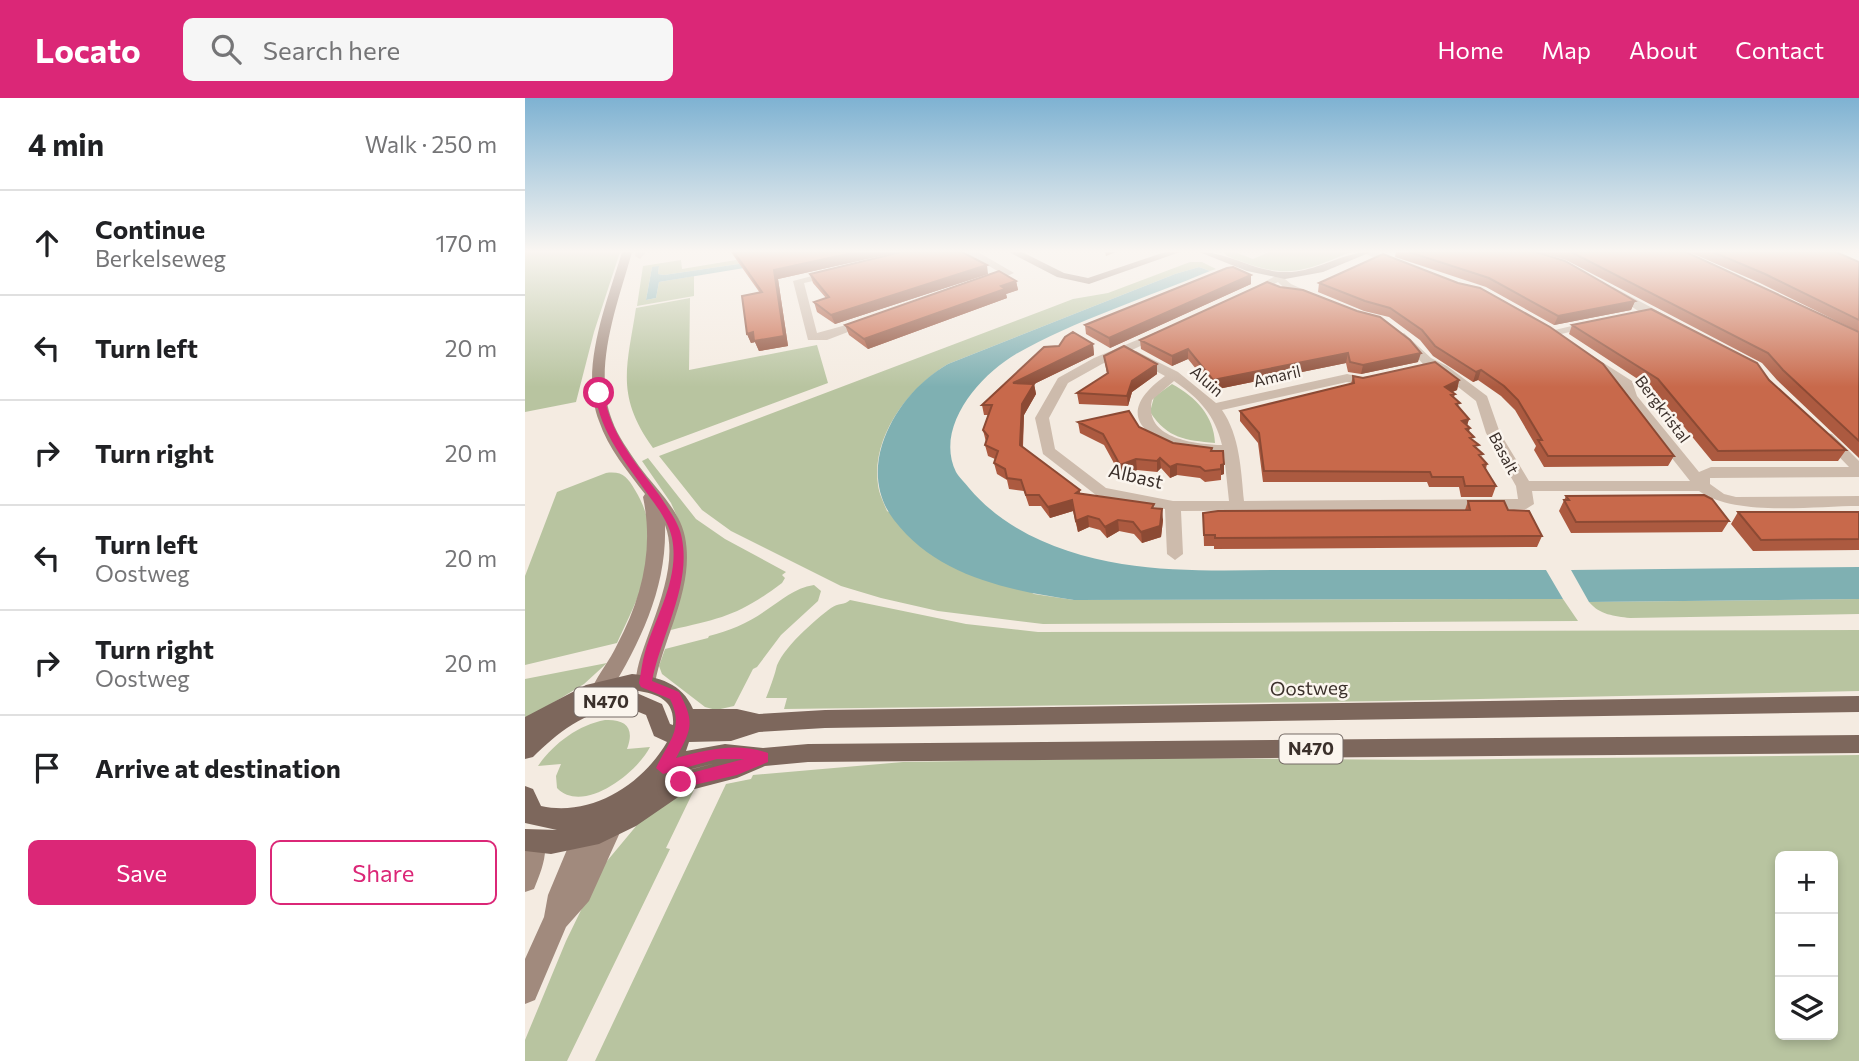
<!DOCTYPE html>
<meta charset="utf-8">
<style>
body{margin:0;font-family:Commissioner,sans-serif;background:#f6f6f6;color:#202124}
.controls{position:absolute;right:21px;bottom:21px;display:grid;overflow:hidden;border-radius:10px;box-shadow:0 4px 10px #0003}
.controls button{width:63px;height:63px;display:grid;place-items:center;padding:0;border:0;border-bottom:2px solid #e0e0e0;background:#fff;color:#202124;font:35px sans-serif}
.stop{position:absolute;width:21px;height:21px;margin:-16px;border:5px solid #db2777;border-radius:50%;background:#fff}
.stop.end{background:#db2777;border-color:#fff;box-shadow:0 2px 7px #0008}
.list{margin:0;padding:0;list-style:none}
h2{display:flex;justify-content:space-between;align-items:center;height:91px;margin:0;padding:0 28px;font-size:30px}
h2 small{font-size:23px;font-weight:400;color:#757577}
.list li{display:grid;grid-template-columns:46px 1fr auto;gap:21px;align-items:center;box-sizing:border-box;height:105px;padding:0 28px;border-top:2px solid #e0e0e0}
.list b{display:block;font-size:26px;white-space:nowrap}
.list p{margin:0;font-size:23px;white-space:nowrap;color:#757577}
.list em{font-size:23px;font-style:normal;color:#757577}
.actions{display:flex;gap:14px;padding:21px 28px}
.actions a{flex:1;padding:16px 0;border:2px solid #db2777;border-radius:10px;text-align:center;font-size:24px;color:#db2777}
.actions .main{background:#db2777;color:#fff}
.icon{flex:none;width:38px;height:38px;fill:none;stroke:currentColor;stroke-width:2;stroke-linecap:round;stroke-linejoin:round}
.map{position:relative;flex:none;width:1334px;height:963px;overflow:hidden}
header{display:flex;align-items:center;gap:42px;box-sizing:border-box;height:98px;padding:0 35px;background:#db2777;color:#fff}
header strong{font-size:33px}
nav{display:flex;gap:38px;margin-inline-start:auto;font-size:24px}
.search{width:490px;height:63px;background:#f6f6f6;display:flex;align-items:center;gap:18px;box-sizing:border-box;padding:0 24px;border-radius:10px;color:#757577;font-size:26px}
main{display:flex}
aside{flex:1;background:#fff}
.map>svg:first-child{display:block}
</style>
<header>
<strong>Locato</strong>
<div class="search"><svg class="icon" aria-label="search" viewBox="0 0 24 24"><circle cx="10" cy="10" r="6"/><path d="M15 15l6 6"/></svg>Search here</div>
<nav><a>Home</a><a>Map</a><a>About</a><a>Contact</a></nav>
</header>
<main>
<aside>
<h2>4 min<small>Walk · 250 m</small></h2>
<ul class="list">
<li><svg class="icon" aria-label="ahead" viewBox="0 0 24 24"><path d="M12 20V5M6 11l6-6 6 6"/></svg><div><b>Continue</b><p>Berkelseweg</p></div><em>170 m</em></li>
<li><svg class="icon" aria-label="left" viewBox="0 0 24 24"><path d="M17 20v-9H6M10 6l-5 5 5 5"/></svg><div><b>Turn left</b></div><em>20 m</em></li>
<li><svg class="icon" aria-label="right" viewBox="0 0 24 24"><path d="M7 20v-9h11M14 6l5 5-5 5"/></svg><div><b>Turn right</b></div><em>20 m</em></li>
<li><svg class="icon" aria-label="left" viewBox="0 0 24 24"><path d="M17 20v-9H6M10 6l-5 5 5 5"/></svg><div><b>Turn left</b><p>Oostweg</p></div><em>20 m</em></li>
<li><svg class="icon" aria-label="right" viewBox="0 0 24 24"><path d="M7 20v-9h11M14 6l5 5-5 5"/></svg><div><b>Turn right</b><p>Oostweg</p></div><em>20 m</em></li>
<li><svg class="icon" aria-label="arrive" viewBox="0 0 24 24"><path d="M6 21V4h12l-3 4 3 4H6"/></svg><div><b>Arrive at destination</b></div></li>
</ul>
<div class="actions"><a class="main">Save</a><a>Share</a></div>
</aside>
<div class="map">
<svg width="1334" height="963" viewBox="0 0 1334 963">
<rect width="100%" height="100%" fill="#f4ebe1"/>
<path fill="#b8c4a0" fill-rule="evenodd" d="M0 154H95L69 234 51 304 0 314Z
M698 154H710L728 161 744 154H825C771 178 757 180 702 158Z
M223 160 220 165 139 177 133 176 134 169H127L121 202 131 200 134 184 169 178V198L112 208 118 168 156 162 157 171Z
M665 164H677L691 171 685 173 674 169 650 176 423 266C383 290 346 339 353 387 354 396 359 405 362 413L509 496 549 502 1038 501 1053 523 518 526 413 513 356 500 316 488 206 433 177 412 134 358 522 211 548 201 583 195Z
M165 200 164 272 292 247 303 285 128 350C90 297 102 269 111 210Z
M647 286C671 299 689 318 690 345 660 342 643 341 625 314L629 299Z
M123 360 171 421 200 441 261 474 257 477 260 480 257 485C213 518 197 520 146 532L154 423 146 405 117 363Z
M81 375C98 373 102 379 110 392 143 446 115 495 92 545L0 567V478L32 394Z
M289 487 296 493 293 503 256 537 232 569 228 571 209 608 191 612 180 609 137 576 134 568 140 551 183 540 184 538C204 533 223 525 240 513 257 502 269 490 289 487Z
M1334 501V516L1105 520C1089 518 1075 517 1064 504Z
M325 502 441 526 513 534 1334 532V593L862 603 259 611 262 600H241C245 590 249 579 251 571 255 552 291 521 306 510 313 505 320 507 325 502Z
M82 565 59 586 0 622V581Z
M80 622C101 621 110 630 102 651L125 649C112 675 58 717 32 690L31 678 36 666 13 668C28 646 53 627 80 622Z
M1334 657V963H70L201 686 226 681 228 677 378 664 636 660 896 662ZM1255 758H1308V937H1255Z
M157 692H169L141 750 145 751 42 963H0V942L41 843 77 769 117 721Z"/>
<path fill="#7fb0b2" d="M220 165 243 166 134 184 131 200 121 202 127 169 134 168 133 176 139 177Z
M674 169 685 173C623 199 549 223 491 256 455 277 409 329 431 374 434 379 440 385 444 390 482 435 541 457 597 466 653 475 711 472 767 472 851 472 936 472 1021 472L1038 501 549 502C482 492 412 478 369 422 352 400 349 373 357 347 368 313 392 284 423 266L650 176Z
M1334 469V501L1064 504 1046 472Z"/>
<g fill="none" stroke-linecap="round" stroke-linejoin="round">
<path fill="#cdbbac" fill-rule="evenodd" d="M111 154H121L115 161 110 158Z
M440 154H453L489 175 463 186H455V182L476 175Z
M836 154H850L878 166 869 168Z
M310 172 315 175 314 177 279 185 292 235 343 221 349 224 302 242H283L268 183Z
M754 176 766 186 795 199C785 206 761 193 753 184L728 197 719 195Z
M1088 189 1146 220 1140 223 1118 216 1084 194 1083 192Z
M1068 223 1074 226 1072 228 1027 238 1021 234Z
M631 234 641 236 577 266 543 285 524 320 530 351 581 390 648 403H704L699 356C651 354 570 329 640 278L607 260V254L611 253 653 274 691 305 822 276 836 279 854 277V283L836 287 822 284 697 312C715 338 716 372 719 403L993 401 991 388 961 335 951 303 914 274 898 266 873 239 879 235 906 260 922 268 962 298 975 335 1004 383H1165L1101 302 1096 288 1062 264 1060 261 1066 257 1107 283 1112 298 1174 374 1186 369H1324L1295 339 1302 335 1307 336 1334 363V379L1185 380V386L1199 396 1211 399 1334 398V408C1288 408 1211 419 1174 393H1007L1009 406 1001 411 656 413 658 456 650 462 642 456 640 411 571 397 518 356 510 320 533 280 569 260ZM649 283C674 300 690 317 697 347 671 346 618 341 627 302Z"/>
<path fill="#a18a7d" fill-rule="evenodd" d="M97 154H107C93 205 67 270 87 322 93 339 104 353 114 368 130 390 155 412 160 439 170 489 139 538 130 585L127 591 120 593 113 591C100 566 161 481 140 427 142 489 116 543 84 596L77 598 70 596 67 590C74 575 85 562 92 547 117 500 129 451 118 399L120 396C103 374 83 350 74 323 54 270 82 205 97 154Z
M484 154H497L539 175 563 180 640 154H655L564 186 532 179Z
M674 154C704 154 730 174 760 174 791 175 816 154 846 154L798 174 760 181 722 173Z
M85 719 93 722 97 730 64 803 41 829 10 902 0 906V861L19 819 23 797 51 730 59 727 67 730 70 736 77 722Z
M9 732 17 735C25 753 16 774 9 791L0 794V736Z"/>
<path fill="#7d675c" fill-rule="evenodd" d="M107 576C134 579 157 585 168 611H212L234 616 300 612 1334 598V614L300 630 234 634 206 643 164 644 161 653 200 646 238 650 283 646 1334 637V655L283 664 240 668 212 680 162 693 111 728 74 746 26 756 0 753V731L32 732 0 725V688L8 691 16 708C66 719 117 687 142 644L129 638 121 617C79 597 37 630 8 659L0 661V619L61 587ZM107 592C130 595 150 600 148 627L145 626 137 606 114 596 98 594ZM191 665 156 674 140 682 151 675Z"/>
</g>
<path fill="#ac5a40" d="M206 154H373L253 181 263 248 234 253 230 244 226 245 222 236 235 195Z
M871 154H1011L1110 203 1106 212 1029 227 961 189 870 159Z
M1013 154H1161L1334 234V360L1252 282 1237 265 1041 162Z
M1164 154H1311L1334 164V234L1235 185Z
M858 156 1149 358 1143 368 1019 369 1009 352 1011 348 990 312 976 298 953 282 948 284 908 258 895 242 864 219 839 213 793 194 794 185Z
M285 176H463L310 226 292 214 289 204 301 200 288 185Z
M726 177V186L585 250 561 236 560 227Z
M491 183 493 192 481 196 482 200 343 251 324 237 320 227Z
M755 189 893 264 836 276 823 274 821 265 688 292 663 261 647 268 616 251 615 242Z
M1047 227 1244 282 1321 352 1313 363H1187L1128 291 1044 236Z
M568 246 569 257 509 286 511 296 499 317 498 349 555 392V395L630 411 638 422 636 439 617 445 609 436 594 433 582 440 575 432 564 429 553 434 548 413 525 420 516 408H504L499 393 484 391 482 382 472 376 469 365 470 361 463 358 460 347 461 344 458 332 463 317H459L457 307Z
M579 258 632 266V276L607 294 603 308 554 306 552 295 582 276Z
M828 278 838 280 934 282 932 292 927 294 930 296 929 299 934 309 944 321 942 327 944 334 956 360 962 366 961 371 971 388 967 399H936L934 389H904L902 384H738L733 345 715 323V313L826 286Z
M553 324 614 329 648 345 687 353H698L699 376 696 377V382L680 384 675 380 652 377 645 380 636 370 632 374 612 372 596 378 579 347 555 335Z
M1041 398 1204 423 1197 434 1046 435 1034 413Z
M943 403 983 412 1017 438 1012 449 689 451V448H679L678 415 940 412Z
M1213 414H1334V452L1228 453 1206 426Z"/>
<path fill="#8c4a34" d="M332 154H373L253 181 263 248 234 253 230 244 226 245 222 236 228 234 249 172Z
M580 154H591L581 158Z
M462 167 463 176 310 226 306 217Z
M726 177V186L585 250 584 240Z
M491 183 493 192 481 196 482 200 343 251 339 241Z
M1110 203 1106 212 1029 227 1033 218Z
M568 246 569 257 509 286 511 296 499 317 497 358 488 285Z
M663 251V261L647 268V258Z
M823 255 821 265 688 292V282Z
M896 255 893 264 836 276 838 267Z
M632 266V276L607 294 603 308 602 298 607 283Z
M956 272 953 282 948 284 951 274Z
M934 282 932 292 917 299 920 289Z
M944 321 941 331 945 330 942 340 937 323Z
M635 360 636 370 632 374V363Z
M611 361 612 372 596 378 595 367Z
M652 366V377L645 380V369Z
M699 366V376L696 377V367Z
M547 402 548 413 525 420 523 409Z
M637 411 638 422 636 439 617 445 616 434Z
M563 418 564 429 553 434 551 423Z
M593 422 594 433 582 440 580 429Z"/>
<path fill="#c8694b" stroke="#8c4a34" stroke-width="2" d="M209 154H332L249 172 259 238 229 243 228 234 222 236 217 198 237 194Z
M376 154H437L462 167 306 217 289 204 304 199 285 176Z
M884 154H1011L1040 163 1110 203 1033 218 964 180Z
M1046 154H1161L1334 234V343L1258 272 1243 255Z
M1188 154H1311L1334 164V222L1240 176Z
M858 156 933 185 955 190 1025 229 1078 266 1149 358H1023L1013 342H1017L993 302 979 288 956 272 951 274 910 248 897 232 865 210 840 203 794 185Z
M708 169 726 177 584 240 560 227 702 170Z
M474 173 491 183 476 188 480 191 339 241 320 227Z
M742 184 755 189 778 192 832 213 855 219 885 242 896 255 838 267 825 264 823 255 688 282 663 251 647 258 615 242Z
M1126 211 1232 265 1244 282 1321 352 1193 353 1133 281 1047 227Z
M548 234 568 246 488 285 509 286 497 306 495 347 555 392 551 395 629 406 627 410 637 411 635 428 616 434 608 424 593 422 580 429 574 421 563 418 551 423 547 402 523 409 514 397H501L496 382 482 380 480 371 469 365 473 353 460 347 463 338 458 332 467 307H457L519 249 534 248 540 239Z
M599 248 632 266 607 283 602 298 552 295 583 275 579 258Z
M910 264 934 282 920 289 930 296 926 297 935 305 931 306 944 321 937 323 945 330 941 331 949 339 945 340 954 347 949 348 958 356 954 357 962 366 958 367 971 388H940L938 379H907L905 374 739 373 734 335 715 313 829 285 828 278 838 280Z
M604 313 614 329 648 345 687 350 686 353H698L699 366 696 367V371L680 373 675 369 652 366 645 369 635 360 632 363 611 361 595 367 578 336 553 324Z
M1179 397 1187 401 1204 423 1051 424 1039 402H1044L1041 398Z
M943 403H979L983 412 1004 413 1017 438 690 440V437H679L678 415 693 413 945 412Z
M1213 414H1334V441L1236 442Z"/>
<linearGradient id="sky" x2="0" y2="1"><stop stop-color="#7eb2d2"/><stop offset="0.53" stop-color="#faf6f2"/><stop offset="1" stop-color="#faf6f2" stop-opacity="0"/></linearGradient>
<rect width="1334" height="289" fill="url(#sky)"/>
<path fill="#db2777" d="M74 292 79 295C84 335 112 366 135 398 143 411 155 426 157 441 166 488 136 537 127 583L154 594C170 624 167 631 151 660 183 652 210 644 243 655V664L212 677 156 690 151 688 149 684 151 679 219 661H192L138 676 131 670C143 644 160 631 145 601L116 589 114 585C116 575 117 564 120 554 131 517 155 480 147 440 144 425 133 410 124 398 102 366 75 335 70 295Z"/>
<g text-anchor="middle" stroke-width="5" stroke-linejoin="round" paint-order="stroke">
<g font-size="16" fill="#3b302b" stroke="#fbf5ee">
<text transform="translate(752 278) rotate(-13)" y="6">Amaril</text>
<text transform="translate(682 283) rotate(41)" y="6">Aluin</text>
<text transform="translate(1138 311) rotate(53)" y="6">Bergkristal</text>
<text transform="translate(979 355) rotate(62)" y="6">Basalt</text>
</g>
<g fill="#fbf5ee" stroke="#756b66" stroke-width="2">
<rect x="49.5" y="589.5" width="63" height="29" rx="5"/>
<rect x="754.5" y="636.5" width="63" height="29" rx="5"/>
</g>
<g font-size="18" font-weight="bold" fill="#3b302b">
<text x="81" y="610">N470</text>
<text x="786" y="657">N470</text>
</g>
<g font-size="19" fill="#3b302b" stroke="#fbf5ee">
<text transform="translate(611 378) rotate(13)" y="7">Albast</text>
<text transform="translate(784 590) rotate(-1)" y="7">Oostweg</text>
</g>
</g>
</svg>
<div class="controls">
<button>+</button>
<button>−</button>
<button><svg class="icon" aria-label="layers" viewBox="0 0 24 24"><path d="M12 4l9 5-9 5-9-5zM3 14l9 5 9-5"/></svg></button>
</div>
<div class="stop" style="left:74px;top:295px"></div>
<div class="stop end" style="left:156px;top:684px"></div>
</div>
</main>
